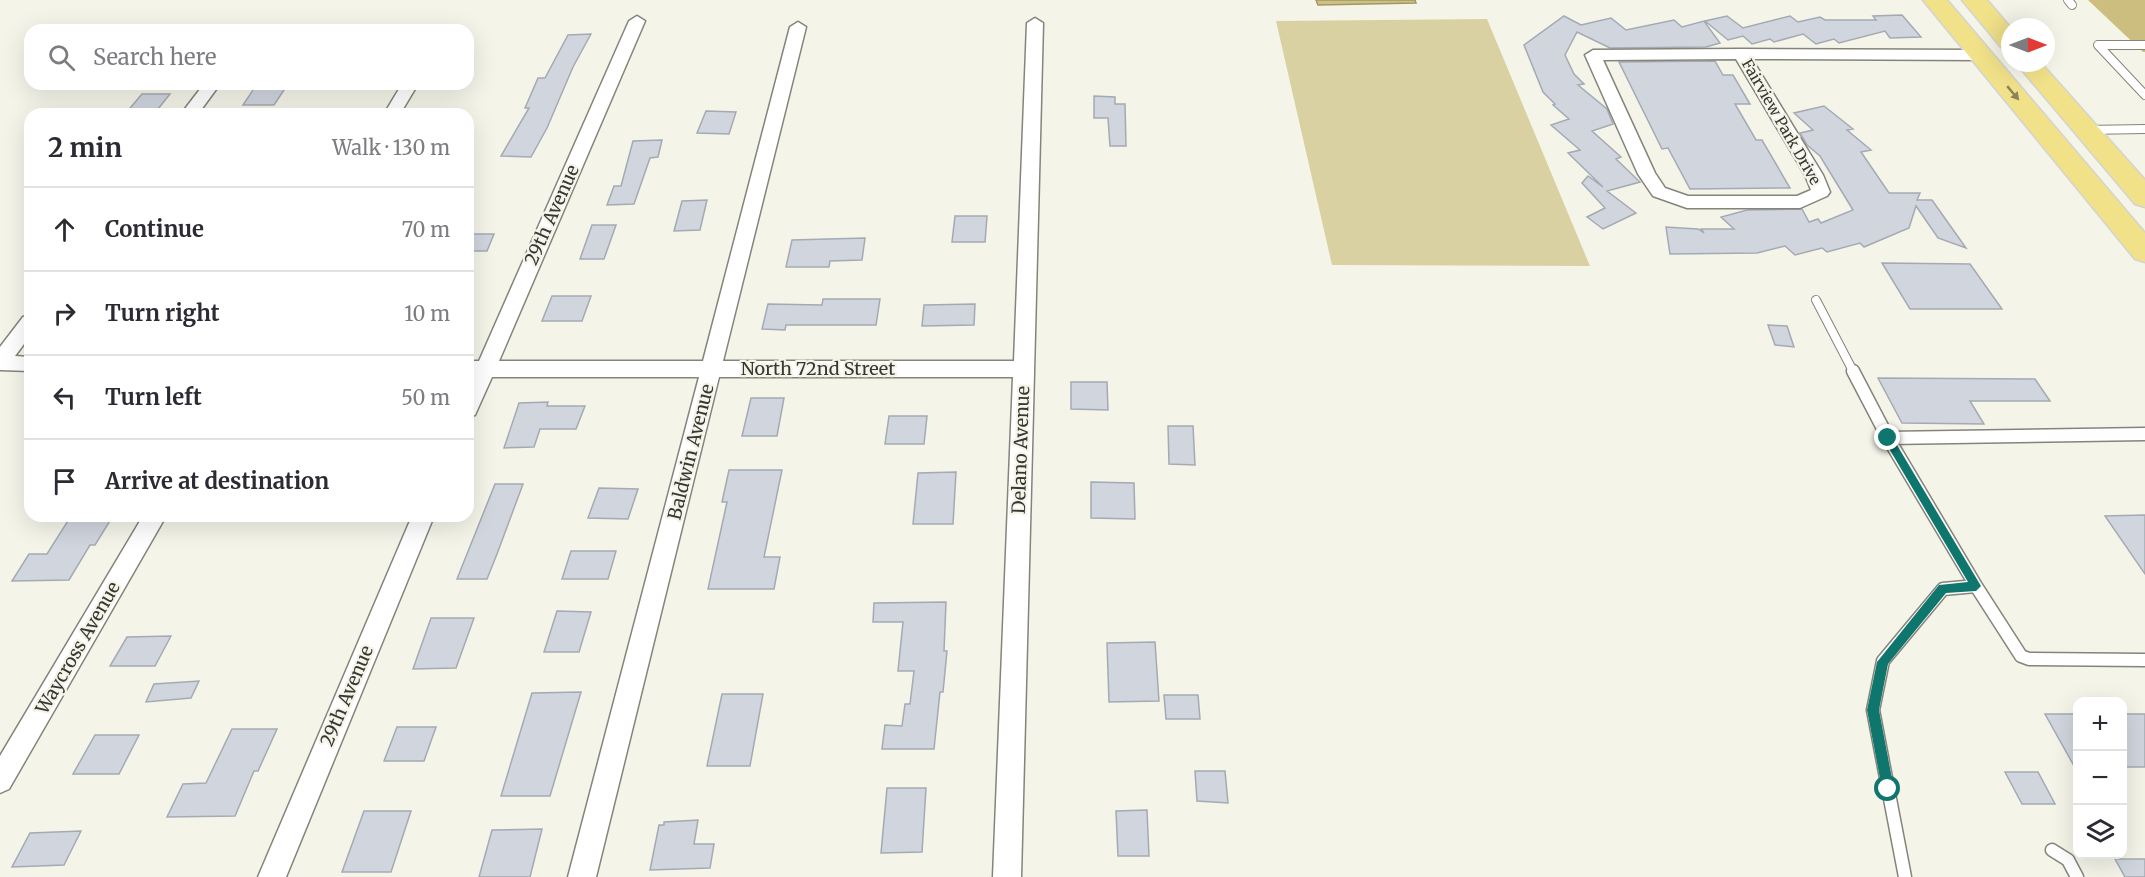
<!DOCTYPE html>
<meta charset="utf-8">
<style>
body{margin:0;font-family:Merriweather,serif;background:#f2f2f3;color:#2b2b33}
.controls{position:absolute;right:18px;bottom:18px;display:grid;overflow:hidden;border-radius:12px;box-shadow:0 6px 24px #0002}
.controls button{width:54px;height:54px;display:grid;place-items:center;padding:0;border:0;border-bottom:2px solid #e1e1e2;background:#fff;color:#2b2b33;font:30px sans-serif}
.compass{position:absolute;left:2001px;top:18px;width:54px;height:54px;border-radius:50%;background:#fff;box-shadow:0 6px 24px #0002;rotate:90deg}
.stop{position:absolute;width:18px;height:18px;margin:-14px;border:4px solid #0f766e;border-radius:50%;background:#fff}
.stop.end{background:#0f766e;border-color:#fff;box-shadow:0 2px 6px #0008}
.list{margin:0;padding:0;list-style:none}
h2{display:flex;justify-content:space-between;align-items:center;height:78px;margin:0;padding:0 24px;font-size:26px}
h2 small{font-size:20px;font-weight:400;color:#7c7c81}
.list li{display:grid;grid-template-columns:39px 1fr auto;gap:18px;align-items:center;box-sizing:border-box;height:84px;padding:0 24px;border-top:2px solid #e1e1e2}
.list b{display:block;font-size:22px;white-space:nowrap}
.list em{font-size:20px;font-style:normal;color:#7c7c81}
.icon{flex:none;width:33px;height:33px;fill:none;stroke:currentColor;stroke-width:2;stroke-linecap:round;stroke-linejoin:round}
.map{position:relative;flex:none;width:2145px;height:877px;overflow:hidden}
.search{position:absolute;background:#fff;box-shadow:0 6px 24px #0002;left:24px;top:24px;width:450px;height:66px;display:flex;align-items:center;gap:15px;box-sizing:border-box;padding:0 21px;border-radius:18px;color:#7c7c81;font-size:22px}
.panel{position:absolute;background:#fff;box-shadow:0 6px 24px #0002;left:24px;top:108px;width:450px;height:414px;border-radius:18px}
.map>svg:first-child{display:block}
</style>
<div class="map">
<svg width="2145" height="877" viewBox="0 0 2145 877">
<rect width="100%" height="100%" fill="#f5f4e9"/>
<path fill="#dad1a3" d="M1487 19 1590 266 1332 265 1276 21Z"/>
<path fill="#cbbe7e" d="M2088 0H2145V52H2143Z"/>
<path fill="#cec281" stroke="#a19869" stroke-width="1.5" d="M1316 0H1415L1416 3 1318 5Z"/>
<path fill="#d0d5de" stroke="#a4aab3" stroke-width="1.5" d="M1902 15 1921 37 1890 38 1885 31 1839 43 1834 39 1816 44 1803 34 1774 42 1770 39 1752 44 1743 36 1728 40 1705 21 1727 16 1743 28 1790 16 1798 22 1820 17 1825 20H1876L1873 16Z
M1564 16 1581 25 1611 18 1626 30 1674 20 1682 27 1704 21 1720 43 1706 47 1610 48 1577 32 1565 55 1574 74 1584 84 1578 85 1607 109 1613 124 1592 131 1621 157 1616 159 1640 182 1607 191 1636 213 1603 229 1587 217 1605 208 1582 183 1588 176 1603 187 1568 153 1580 150 1551 125 1569 119 1553 105 1555 104 1543 92 1524 45Z
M591 34 573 67 547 128 531 157 501 156 529 108H525L538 78H545L568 35Z
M1715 61 1723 75H1733L1750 104H1735L1756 140H1762L1790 188 1690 189 1668 148 1662 149 1619 62Z
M257 84H288L274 105H243Z
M142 94H170L154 114H125Z
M1094 96 1115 97V104H1125L1126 146H1110L1108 118H1094Z
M1824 106 1853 129 1847 130 1871 150 1861 152 1889 193H1920L1917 200H1932L1966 248 1938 238 1916 206 1909 228 1864 247 1860 243 1827 252 1822 248 1795 255 1785 246 1757 253 1670 254 1666 227 1698 229 1704 233 1701 229H1734L1721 217 1747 210 1802 209 1809 222 1818 219 1821 223 1853 210 1820 156 1807 145 1800 133 1813 130 1794 113Z
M706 111 736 112 729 134 697 133Z
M662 140 658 157 650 158 634 204 607 205 614 186H621L633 141Z
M707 200 700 230 674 231 682 201Z
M955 216H987L985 242H952Z
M592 225H616L604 259H580Z
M468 234H494L487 251H468Z
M865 238 862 260 830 261 829 267H786L792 240Z
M1882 263 1970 264 2002 309H1910Z
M552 296H591L582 321H542Z
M823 299H880L876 325H786L785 330 762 329 768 304 822 305Z
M975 304 974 325 922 326 924 305Z
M1768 325 1787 326 1794 347 1775 345Z
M1878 378 2035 379 2050 401H1970L1984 424 1902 423Z
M1071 382H1107L1108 410 1071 409Z
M751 398H784L777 436H742Z
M548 402 547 406H585L576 429H540L534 447 504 448 519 403Z
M889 416H927L924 444H885Z
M1168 426H1193L1195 465 1169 464Z
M729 470H782L764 557H780L774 589H708L727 502H722Z
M956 472 953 524H913L918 473Z
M1091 482 1134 483 1135 519 1091 518Z
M495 484H523L497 554 487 579H457Z
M599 488 638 489 628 519 588 518Z
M2145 515V574L2105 516Z
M71 516H113L95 545H90L69 580 12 581 29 554H47Z
M571 551H616L608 579H562Z
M946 602 944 651H947L943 692H940L934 749H882L885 725 902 726 905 704H910L914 671H898L903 622H873L874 603Z
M557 611 591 612 579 652H544Z
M431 618H474L456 668 413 669Z
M171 636 155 666H110L127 637Z
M1155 642 1159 701 1109 702 1107 643Z
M199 681 191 698 146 702 154 684Z
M581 692 550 796H501L532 693Z
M722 694H763L750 766H707Z
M1164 695H1198L1200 719H1166Z
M2045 714H2078V773Z
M2122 714H2145V767H2122Z
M397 727H436L424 761H384Z
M232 729H277L258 771H254L235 816 167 817 183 784 206 783Z
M95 735H139L119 774H73Z
M1195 771H1225L1228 803 1197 801Z
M2005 772H2038L2055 804H2022Z
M887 788H926L922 852 881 853Z
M1147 810 1149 856H1118L1116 811Z
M364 811H411L391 872H342Z
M698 820 694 844H714L710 868 650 870 659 825H664V822Z
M542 829 530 877H479L492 830Z
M81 831 64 865 12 867 30 833Z
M2115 859H2145V877H2125Z"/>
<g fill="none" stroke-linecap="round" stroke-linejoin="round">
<defs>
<path id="lane-far1" d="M2068 0 2072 5
M2145 45H2098L2145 95
M2086 130 2145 129
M1816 300 1854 373"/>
<path id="lane" d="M1853 371 1888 438 1976 586 1943 589 1883 661 1873 710 1905 877
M1888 438 2145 434
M1976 586 2021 656 2029 659 2145 660
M2052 850 2068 860 2077 877"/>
<path id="street" d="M637 16 645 21 499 361H703L790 27 798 22 806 27 723 361H1014L1027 23 1035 18 1043 23 1021 877H993L1013 377H719L596 877H568L699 377H492L475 415 468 417V386L472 377H468V361H479L629 21Z
M1741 49 1981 50 1989 55 1981 60 1752 59 1823 175 1830 192 1827 196 1800 208H1687L1653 196 1638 174 1585 55 1593 50ZM1736 59 1805 175 1811 190 1797 196H1688L1665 188 1655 173 1603 60Z
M204 84H220L198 114H181Z
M402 84H418L400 114H384Z
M30 315V336L15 356 30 357V371L0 370V347L23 317Z
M143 516H166L9 789 0 793V756Z
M412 516H434L286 877H258Z"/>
<path id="primary" d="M1923 0H1947L2145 233V262L2135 259Z
M1962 0H1987L2010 27V49L2001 47Z
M2016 63H2041L2145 180V207L2135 204Z"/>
</defs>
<use href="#lane-far1" stroke="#85847a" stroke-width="10"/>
<use href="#lane" stroke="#85847a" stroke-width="15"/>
<use href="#street" stroke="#85847a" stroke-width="3"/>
<use href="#primary" stroke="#d3d3d2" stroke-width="3"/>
<use href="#lane-far1" stroke="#fff" stroke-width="8"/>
<use href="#lane" stroke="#fff" stroke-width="12"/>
<use href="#street" fill="#fff" fill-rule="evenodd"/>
<use href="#primary" fill="#f1e189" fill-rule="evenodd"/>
</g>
<defs><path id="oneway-solid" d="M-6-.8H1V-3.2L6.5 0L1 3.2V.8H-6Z" transform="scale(1.5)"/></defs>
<use fill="#8b8359" href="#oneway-solid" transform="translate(2013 93) rotate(50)"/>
<path fill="#0f766e" d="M1888 434 1891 435 1981 586 1976 591 1946 593 1888 664 1879 710 1894 789 1888 794 1882 789 1867 710 1877 662 1939 585 1968 582 1884 440V435Z"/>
<g text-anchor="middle" stroke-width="4.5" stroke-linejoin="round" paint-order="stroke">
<g font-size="15" fill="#373632" stroke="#f5f4e9">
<text transform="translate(1781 122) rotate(60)" y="5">Fairview Park Drive</text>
</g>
<g font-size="18" fill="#373632" stroke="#f5f4e9">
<text transform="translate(552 215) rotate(-66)" y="6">29th Avenue</text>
<text x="818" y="375">North 72nd Street</text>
<text transform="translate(1021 450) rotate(-88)" y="6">Delano Avenue</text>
<text transform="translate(691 452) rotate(-76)" y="6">Baldwin Avenue</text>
<text transform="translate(78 648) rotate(-60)" y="6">Waycross Avenue</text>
<text transform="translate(347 696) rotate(-67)" y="6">29th Avenue</text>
</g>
</g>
</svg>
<div class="controls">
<button>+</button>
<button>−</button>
<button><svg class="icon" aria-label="layers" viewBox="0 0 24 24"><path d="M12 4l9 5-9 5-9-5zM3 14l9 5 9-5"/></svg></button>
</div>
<svg class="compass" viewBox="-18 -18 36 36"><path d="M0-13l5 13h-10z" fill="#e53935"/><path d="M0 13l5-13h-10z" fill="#7c7c81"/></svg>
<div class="stop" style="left:1888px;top:789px"></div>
<div class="stop end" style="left:1888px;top:438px"></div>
<div class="search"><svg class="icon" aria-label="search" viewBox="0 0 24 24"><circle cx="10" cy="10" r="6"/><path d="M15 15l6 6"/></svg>Search here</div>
<section class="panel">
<h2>2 min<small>Walk · 130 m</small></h2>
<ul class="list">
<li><svg class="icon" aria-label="ahead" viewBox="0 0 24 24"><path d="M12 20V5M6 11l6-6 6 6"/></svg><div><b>Continue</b></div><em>70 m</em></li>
<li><svg class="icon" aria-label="right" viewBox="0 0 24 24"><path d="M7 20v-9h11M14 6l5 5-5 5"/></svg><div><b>Turn right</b></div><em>10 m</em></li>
<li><svg class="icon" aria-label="left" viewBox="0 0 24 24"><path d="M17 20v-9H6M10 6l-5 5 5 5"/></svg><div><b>Turn left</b></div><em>50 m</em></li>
<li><svg class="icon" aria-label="arrive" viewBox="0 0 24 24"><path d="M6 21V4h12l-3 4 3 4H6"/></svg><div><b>Arrive at destination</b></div></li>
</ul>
</section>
</div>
